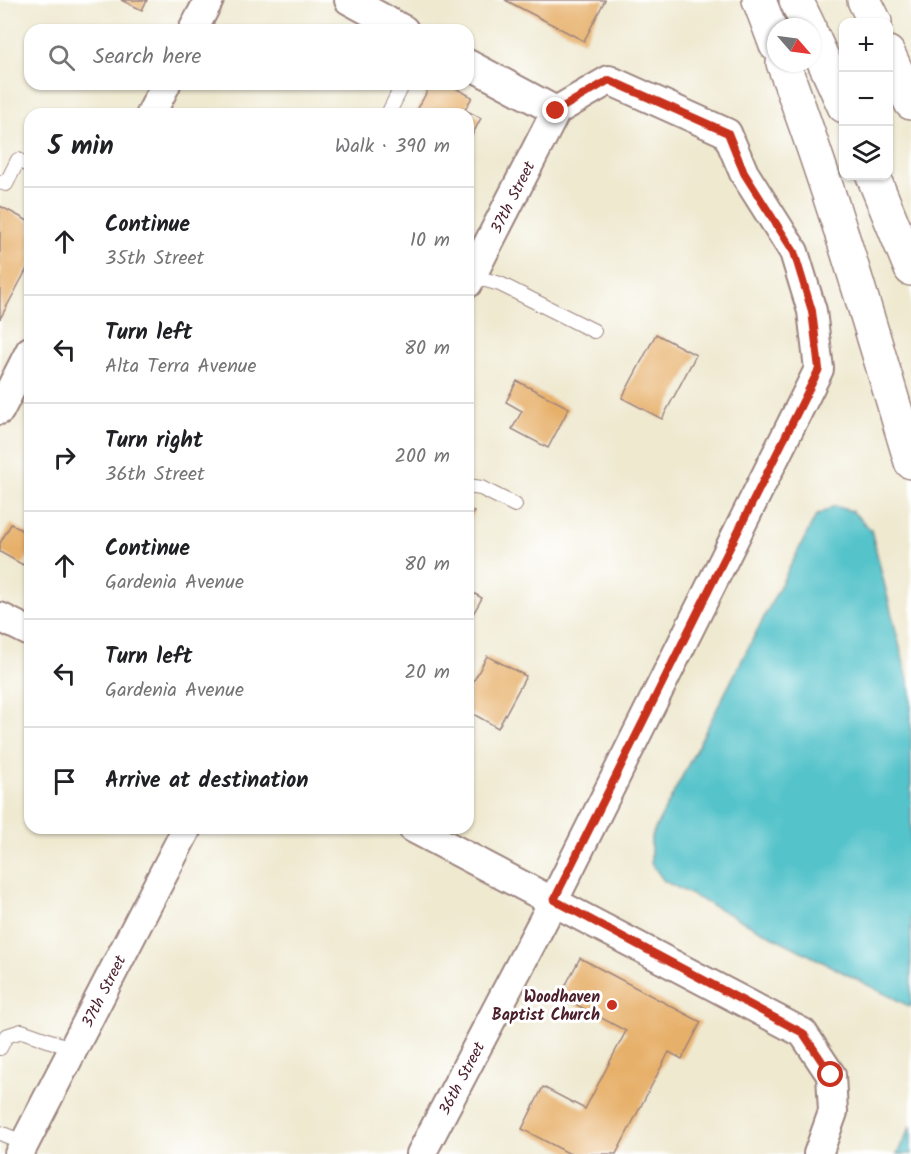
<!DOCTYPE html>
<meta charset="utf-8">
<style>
body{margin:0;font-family:Kalam,sans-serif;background:#f2f2f2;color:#202124}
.controls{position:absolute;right:18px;top:18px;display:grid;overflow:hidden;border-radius:12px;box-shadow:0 2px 4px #0004}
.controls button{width:54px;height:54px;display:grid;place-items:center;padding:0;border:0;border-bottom:2px solid #e0e0e0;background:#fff;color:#202124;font:30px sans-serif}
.compass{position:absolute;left:767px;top:18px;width:54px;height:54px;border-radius:50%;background:#fff;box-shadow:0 2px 4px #0004;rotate:118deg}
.stop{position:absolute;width:18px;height:18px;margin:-14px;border:4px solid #c8321e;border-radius:50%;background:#fff}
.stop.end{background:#c8321e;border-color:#fff;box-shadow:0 2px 6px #0008}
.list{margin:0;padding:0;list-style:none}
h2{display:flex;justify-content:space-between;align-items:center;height:78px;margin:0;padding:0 24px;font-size:26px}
h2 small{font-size:20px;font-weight:400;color:#757577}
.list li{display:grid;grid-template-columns:39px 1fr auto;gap:18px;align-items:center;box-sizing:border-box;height:108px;padding:0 24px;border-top:2px solid #e0e0e0}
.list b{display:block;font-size:22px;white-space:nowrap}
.list p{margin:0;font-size:20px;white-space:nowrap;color:#757577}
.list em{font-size:20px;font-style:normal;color:#757577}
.icon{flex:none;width:33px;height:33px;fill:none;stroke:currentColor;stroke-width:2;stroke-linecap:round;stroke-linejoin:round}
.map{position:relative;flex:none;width:911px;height:1154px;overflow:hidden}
.search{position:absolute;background:#fff;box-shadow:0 2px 4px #0004;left:24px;top:24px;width:450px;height:66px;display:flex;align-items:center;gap:15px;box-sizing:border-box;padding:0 21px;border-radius:18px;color:#757577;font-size:22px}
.panel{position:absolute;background:#fff;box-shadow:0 2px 4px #0004;left:24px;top:108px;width:450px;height:726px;border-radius:18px}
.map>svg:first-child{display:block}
</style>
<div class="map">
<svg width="911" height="1154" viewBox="0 0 911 1154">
<rect width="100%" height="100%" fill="#fff"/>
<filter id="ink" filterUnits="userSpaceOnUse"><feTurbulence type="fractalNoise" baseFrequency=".0167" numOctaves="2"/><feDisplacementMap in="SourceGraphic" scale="12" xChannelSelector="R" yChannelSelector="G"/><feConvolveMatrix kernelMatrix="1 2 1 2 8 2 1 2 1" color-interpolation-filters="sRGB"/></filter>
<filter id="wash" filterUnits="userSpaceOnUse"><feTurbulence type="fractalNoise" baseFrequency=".008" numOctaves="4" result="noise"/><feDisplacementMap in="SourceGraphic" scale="24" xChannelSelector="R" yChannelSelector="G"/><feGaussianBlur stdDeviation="1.35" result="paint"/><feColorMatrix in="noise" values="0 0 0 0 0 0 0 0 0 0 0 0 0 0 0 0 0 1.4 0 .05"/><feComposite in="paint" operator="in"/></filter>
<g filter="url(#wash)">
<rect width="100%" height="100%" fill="#efe9d0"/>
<path fill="#55c3ca" stroke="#50717a" stroke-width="1.5" d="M834 506 852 511 871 530 911 692V1007L664 881 651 863V837L816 516Z
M911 1126V1154H897Z"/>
<g id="blocks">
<path fill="#e7b06b" d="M121 0H147L142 10Z
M505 0H605L584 41Z
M431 84H448L472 97 465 110 481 118 468 143V114H415Z
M0 206 30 222V263L0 319Z
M656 334 696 355 662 419 622 398Z
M517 381 569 408 548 448 512 429 522 411 506 402Z
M468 509 474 512 468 523Z
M11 524 30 535V552L23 565 0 552V543Z
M468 590 482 598 468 623Z
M487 656 526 676 498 728 468 711V692Z
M580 958 701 1022 682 1059 669 1052 616 1154H570L522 1129 543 1087 585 1109 626 1031 560 996Z"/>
</g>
</g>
<g filter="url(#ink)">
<use href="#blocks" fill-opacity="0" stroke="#9c847e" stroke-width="1.5"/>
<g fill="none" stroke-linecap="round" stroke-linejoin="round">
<defs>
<path id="service" d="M388 114 403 84
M0 182 6 184 18 160 30 166
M468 275 500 284 594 331
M468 486 481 488 515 505
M0 1048 6 1036 22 1031 73 1049
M0 1133 25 1143"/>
<path id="minor" d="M349 0 404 30
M193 30 209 0
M468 64 556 111
M151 114 166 84
M468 283 556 111
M0 410 30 351
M0 617 30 632
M413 828 803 1033 831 1075 833 1112 818 1154
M19 1154 187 828
M421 1154 554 900 819 369 812 311 794 252 744 173 727 133 609 80 556 111"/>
<path id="motorway" d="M759 0 776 45
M796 0 809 27
M864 0 875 22
M812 35 844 106
M888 53 911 103
M783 63C832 194 871 328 911 462
M873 176 911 269"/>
</defs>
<use href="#service" stroke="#9c847e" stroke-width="16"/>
<use href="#minor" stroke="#9c847e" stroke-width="32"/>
<use href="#motorway" stroke="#9c847e" stroke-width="36"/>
<use href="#service" stroke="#fff" stroke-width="14"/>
<use href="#minor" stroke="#fff" stroke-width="28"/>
<use href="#motorway" stroke="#fff" stroke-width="33"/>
</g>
</g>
<g fill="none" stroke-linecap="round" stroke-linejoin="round" filter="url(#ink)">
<path stroke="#c8321e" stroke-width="8" d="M556 111 609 80 728 133 744 173 794 252 812 311 819 369 554 900 803 1033 831 1075"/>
</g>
<circle fill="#c8321e" stroke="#fff" stroke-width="2" cx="612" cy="1005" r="6"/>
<g text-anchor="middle" stroke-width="6" stroke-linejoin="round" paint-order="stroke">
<g font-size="16" fill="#4a1f2b" stroke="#fff">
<text transform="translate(512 197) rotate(-63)" y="6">37th Street</text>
<text transform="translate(103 991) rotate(-63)" y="6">37th Street</text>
<text transform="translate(461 1078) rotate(-62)" y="6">36th Street</text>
</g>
<g font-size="16" font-weight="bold" fill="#4a1f2b" stroke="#fff" text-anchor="end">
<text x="600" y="1002">Woodhaven<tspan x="600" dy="18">Baptist Church</tspan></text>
</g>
</g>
</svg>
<div class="controls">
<button>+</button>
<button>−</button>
<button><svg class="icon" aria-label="layers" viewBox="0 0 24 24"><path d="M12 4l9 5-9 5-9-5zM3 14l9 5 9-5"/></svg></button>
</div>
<svg class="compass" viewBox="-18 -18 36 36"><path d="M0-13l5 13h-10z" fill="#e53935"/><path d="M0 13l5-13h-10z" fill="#757577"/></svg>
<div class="stop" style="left:831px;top:1075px"></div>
<div class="stop end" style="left:556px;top:111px"></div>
<div class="search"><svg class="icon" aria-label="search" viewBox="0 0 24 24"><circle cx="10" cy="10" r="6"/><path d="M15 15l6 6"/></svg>Search here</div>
<section class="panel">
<h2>5 min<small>Walk · 390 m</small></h2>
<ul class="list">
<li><svg class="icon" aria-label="ahead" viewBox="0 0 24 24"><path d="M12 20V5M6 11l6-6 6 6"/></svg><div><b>Continue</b><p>35th Street</p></div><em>10 m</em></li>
<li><svg class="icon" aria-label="left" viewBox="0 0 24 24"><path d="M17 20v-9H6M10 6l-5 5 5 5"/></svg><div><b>Turn left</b><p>Alta Terra Avenue</p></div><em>80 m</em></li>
<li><svg class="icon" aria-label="right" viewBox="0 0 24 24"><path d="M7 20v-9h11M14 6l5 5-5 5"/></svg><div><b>Turn right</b><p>36th Street</p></div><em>200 m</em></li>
<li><svg class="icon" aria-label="ahead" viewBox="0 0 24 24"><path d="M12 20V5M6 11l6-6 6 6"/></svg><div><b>Continue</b><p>Gardenia Avenue</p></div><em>80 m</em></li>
<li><svg class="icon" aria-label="left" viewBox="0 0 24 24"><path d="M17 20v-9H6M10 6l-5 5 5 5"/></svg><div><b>Turn left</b><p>Gardenia Avenue</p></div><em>20 m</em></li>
<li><svg class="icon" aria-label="arrive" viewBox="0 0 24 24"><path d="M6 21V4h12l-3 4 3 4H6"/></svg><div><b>Arrive at destination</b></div></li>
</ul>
</section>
</div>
